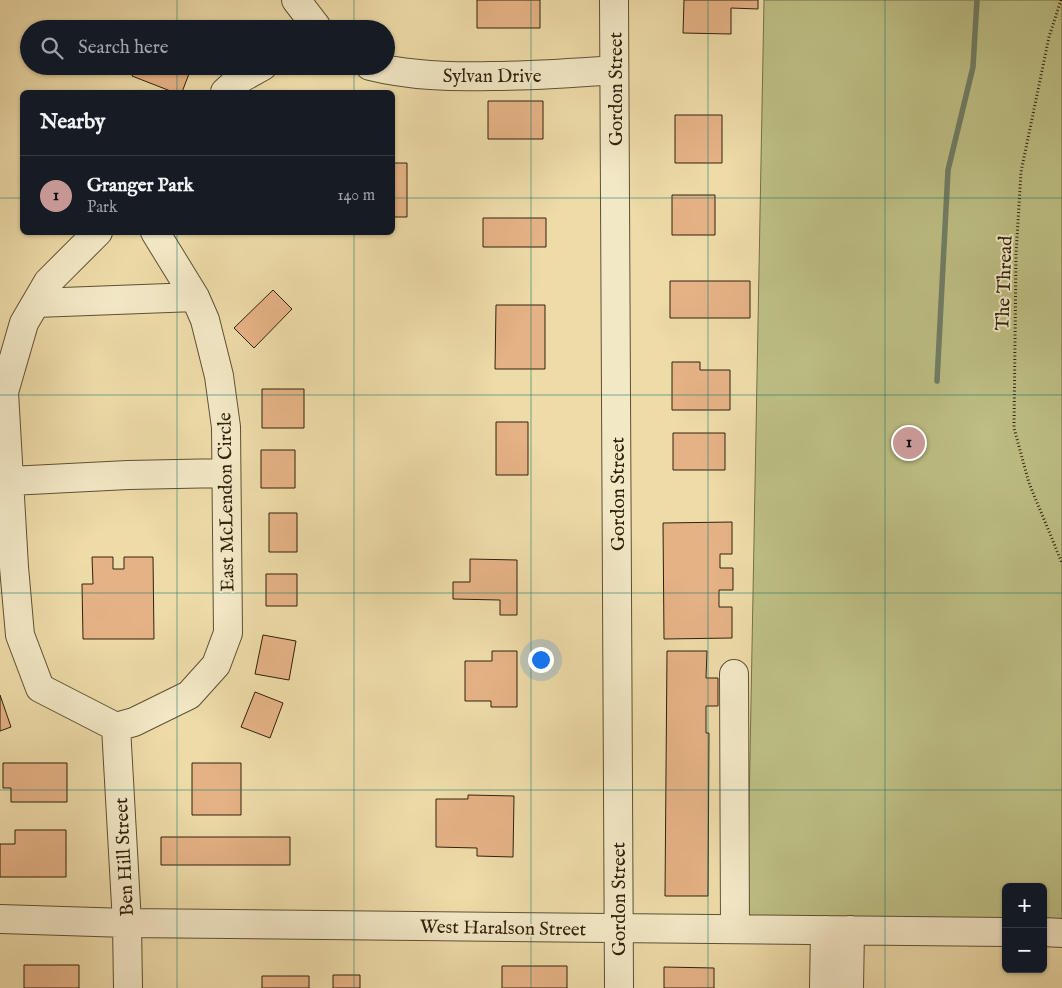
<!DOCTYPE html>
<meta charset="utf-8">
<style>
body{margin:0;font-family:"IM FELL English",serif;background:#20242c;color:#f1f3f6}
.controls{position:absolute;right:15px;bottom:15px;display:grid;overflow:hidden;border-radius:8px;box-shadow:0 1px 4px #0004}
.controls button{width:45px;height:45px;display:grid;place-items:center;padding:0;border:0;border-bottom:1px solid #363941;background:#171b24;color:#f1f3f6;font:25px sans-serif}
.you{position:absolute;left:540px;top:659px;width:18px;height:18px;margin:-12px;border:4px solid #fff;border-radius:50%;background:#1a73e8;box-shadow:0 0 0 8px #1a73e833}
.badge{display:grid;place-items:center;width:32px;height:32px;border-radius:50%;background:#c59692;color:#111;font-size:16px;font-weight:700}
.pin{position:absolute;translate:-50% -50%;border:2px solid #fff;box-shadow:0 1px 5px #0006}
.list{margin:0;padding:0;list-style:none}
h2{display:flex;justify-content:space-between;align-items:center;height:65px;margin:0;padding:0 20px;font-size:21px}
h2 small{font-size:16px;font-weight:400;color:#9ea1a6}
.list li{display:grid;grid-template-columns:32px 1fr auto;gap:15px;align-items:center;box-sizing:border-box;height:80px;padding:0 20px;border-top:1px solid #363941}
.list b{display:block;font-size:19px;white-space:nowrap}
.list p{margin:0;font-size:16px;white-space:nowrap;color:#9ea1a6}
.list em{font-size:16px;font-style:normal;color:#9ea1a6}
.icon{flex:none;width:28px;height:28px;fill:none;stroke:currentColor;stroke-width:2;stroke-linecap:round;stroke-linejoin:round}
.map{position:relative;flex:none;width:1062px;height:988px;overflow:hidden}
.search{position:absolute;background:#171b24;box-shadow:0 1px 4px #0004;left:20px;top:20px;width:375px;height:55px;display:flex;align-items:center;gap:12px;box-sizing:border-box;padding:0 18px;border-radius:28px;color:#9ea1a6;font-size:19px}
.panel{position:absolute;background:#171b24;box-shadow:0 1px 4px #0004;left:20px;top:90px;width:375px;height:145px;border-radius:8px}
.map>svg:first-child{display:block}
</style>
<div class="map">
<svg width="1062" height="988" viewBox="0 0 1062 988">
<rect width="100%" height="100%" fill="#eddba8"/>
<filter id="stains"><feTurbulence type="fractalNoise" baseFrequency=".004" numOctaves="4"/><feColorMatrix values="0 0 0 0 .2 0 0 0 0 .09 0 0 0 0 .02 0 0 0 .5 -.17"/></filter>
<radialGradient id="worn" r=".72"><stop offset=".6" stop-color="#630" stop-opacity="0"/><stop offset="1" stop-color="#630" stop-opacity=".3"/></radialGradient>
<path fill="#bdbf84" stroke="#767048" d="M764 0H1062V920H1043V887H1006V919L747 918Z"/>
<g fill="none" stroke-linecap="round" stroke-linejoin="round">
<path stroke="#707e66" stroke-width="5.5" d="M937 381 948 170 973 67 977 0"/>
</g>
<path fill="#e5b285" stroke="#30220d" d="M477 0H540V28H477Z
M684 0H758V9L731 8V34L683 33Z
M38 66H92V69H38Z
M136 66H192L182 92H173L132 76Z
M488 101H543V139H488Z
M675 115H722V163H675Z
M392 163H407V217H392Z
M672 195H715V235H672Z
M483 218H546V247H483Z
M670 281H750V318H670Z
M273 290 292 309 254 348 234 328Z
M496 305H545V369H495Z
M672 362H700V370H730V410H672Z
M262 389H304V428H262Z
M496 422H528V475H496Z
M673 433H725V470H673Z
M261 450H295V488H261Z
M269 513H297V552H269Z
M732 522V554H720V568H733V590H719V607H732V638L664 639 663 523Z
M92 557H113V569H124V557H153L154 639H83L82 584H93Z
M470 559 517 560V615H500V600L453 599V582H470Z
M266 574H297V606H266Z
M263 635 296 641 289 680 255 674Z
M492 651H517V707H491V701H465V661H492Z
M667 651H707L706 678H718V706H706V733H709L708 896H665Z
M255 692 283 703 270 738 241 727Z
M0 695 11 727 0 731Z
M3 763H67V802H11V788H3Z
M192 763H241V815H192Z
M468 795 514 796 513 857 477 856V848L436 847V799H468Z
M15 830H66V877H0V844H15Z
M161 837H290V865H161Z
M24 965H79V988H24Z
M502 966H567V988H502Z
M664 967 714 968V988H664Z
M333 975H360V988H333Z
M262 976H309V988H262Z"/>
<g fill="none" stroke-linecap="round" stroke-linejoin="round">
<defs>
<path id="minor" d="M296 0 316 26 317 29
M614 0 619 988
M370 66C410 76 451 77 492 76 533 76 574 73 614 70
M225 92 238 80 263 66
M98 232 48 282 24 323 4 392 14 567 20 635 40 688 116 727
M36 303 195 297
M10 481 128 475 225 473
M734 674 735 929
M116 727 134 722 189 695 216 665 228 633 226 427 219 376 205 320 195 297 155 232
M116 727 127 923 128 988
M0 919 127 923 1006 932
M1043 932 1062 933
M824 988 825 930
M849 988 850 930"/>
</defs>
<use href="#minor" stroke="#5f5034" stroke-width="30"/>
<path stroke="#30220d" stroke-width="3" stroke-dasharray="1 2.5" stroke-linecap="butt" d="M1061 0 1049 37 1021 172 1016 255 1014 428 1029 483 1062 563"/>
<use href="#minor" stroke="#f3e8c6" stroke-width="28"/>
</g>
<path fill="none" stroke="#0f766e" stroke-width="1" stroke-opacity="0.55" d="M177 0V29M354 0V29M531 0V988M708 0V988M885 0V988M177 66V92M354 66V92M0 198H22M392 198H1062M177 232V988M354 232V988M0 395H1062M0 593H1062M0 790H1062"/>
<g text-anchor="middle" stroke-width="4" stroke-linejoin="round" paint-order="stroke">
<g font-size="19" fill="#30220d" stroke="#f3e8c6">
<text x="492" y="82">Sylvan Drive</text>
<text transform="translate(615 89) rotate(-90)" y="7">Gordon Street</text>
<text transform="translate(1003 283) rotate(-88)" y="7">The Thread</text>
<text transform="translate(617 494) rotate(-90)" y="7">Gordon Street</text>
<text transform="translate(225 502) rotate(-91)" y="7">East McLendon Circle</text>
<text transform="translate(123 857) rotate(-93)" y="7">Ben Hill Street</text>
<text transform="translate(618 899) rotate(-90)" y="7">Gordon Street</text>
<text transform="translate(503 927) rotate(1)" y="7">West Haralson Street</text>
</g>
</g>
<rect width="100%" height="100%" filter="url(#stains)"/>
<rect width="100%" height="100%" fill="url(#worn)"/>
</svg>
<div class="controls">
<button>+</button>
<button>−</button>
</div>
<div class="you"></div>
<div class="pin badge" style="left:909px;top:443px">1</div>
<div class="search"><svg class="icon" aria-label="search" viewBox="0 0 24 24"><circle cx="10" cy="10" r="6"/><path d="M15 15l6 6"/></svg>Search here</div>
<section class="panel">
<h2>Nearby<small></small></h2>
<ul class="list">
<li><span class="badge">1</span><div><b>Granger Park</b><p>Park</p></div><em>140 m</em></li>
</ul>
</section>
</div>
